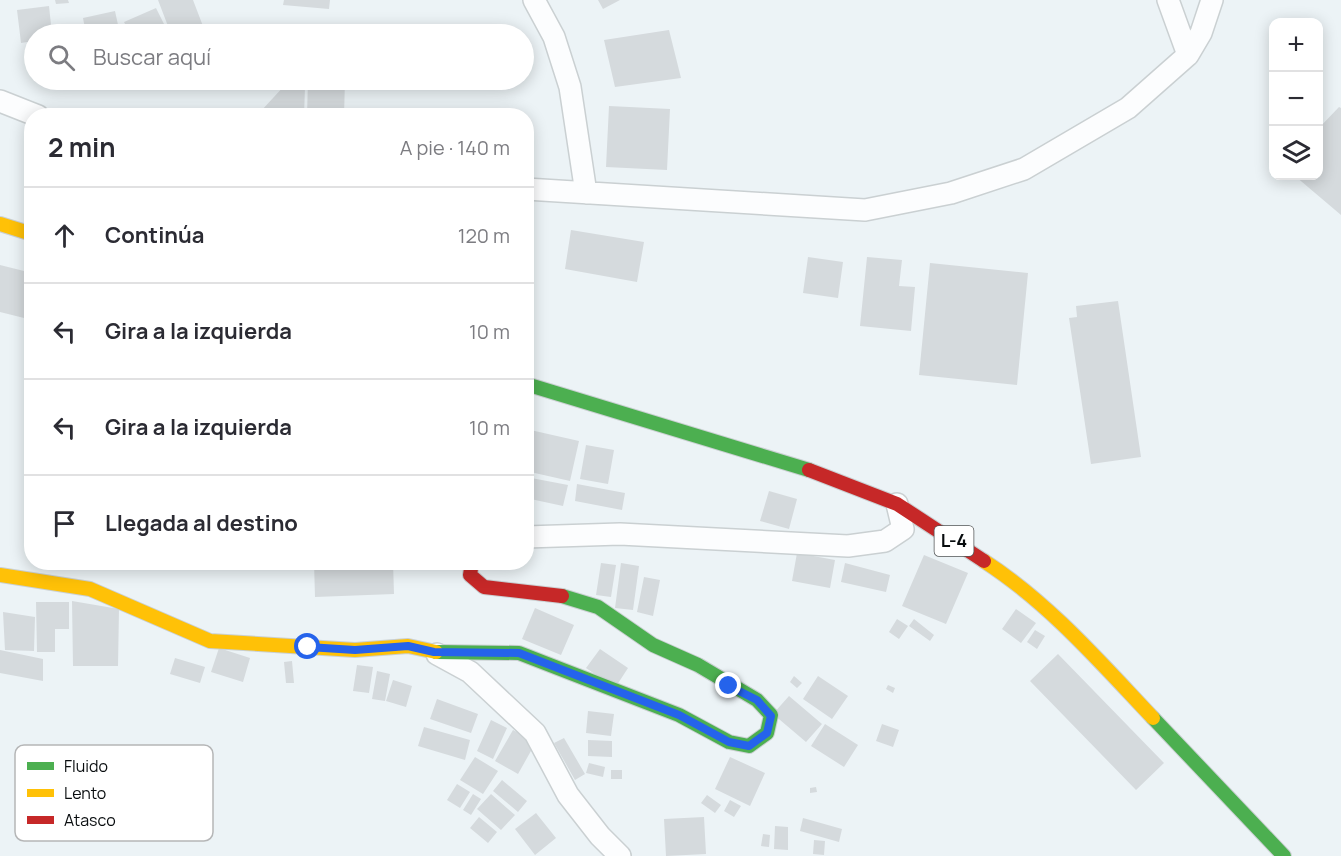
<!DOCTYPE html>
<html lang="es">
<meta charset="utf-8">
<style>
body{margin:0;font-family:Manrope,sans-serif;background:#f7f7f7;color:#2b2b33}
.controls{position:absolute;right:18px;top:18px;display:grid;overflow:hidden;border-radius:12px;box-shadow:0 3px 15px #0003}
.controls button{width:54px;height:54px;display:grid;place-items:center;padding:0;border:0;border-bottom:2px solid #e1e1e2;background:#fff;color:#2b2b33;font:30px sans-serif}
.stop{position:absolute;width:18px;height:18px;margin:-14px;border:4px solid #2563eb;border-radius:50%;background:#fff}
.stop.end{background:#2563eb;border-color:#fff;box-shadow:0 2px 6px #0008}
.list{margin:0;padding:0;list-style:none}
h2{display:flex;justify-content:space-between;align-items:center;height:78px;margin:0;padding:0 24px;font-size:26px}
h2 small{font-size:20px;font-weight:400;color:#7c7c81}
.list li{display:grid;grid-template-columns:39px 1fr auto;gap:18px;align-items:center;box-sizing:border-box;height:96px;padding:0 24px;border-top:2px solid #e1e1e2}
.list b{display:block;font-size:22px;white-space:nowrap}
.list em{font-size:20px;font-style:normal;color:#7c7c81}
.icon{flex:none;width:33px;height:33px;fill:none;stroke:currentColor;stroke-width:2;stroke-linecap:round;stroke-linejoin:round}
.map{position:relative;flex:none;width:1341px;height:856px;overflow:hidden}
.search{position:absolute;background:#fff;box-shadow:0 3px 15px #0003;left:24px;top:24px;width:510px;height:66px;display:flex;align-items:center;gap:15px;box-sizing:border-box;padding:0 21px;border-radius:33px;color:#7c7c81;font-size:22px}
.panel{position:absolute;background:#fff;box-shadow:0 3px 15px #0003;left:24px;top:108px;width:510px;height:462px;border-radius:24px}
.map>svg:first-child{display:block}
</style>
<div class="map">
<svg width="1341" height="856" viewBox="0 0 1341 856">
<rect width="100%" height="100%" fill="#ecf3f6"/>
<path fill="#d5dadd" d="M55 0H68L69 3 56 4Z
M158 0H193L206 34H171Z
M284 0H330L329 9 283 5Z
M598 0H620L603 9Z
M49 6 52 34H34V41L21 43 17 10Z
M156 8 169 34H130L124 22Z
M115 11 120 34H86L83 18Z
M370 30 417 32 416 34H370Z
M669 30 681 78 615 87 604 40Z
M95 80H113V81L96 84Z
M308 80H345L344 116H307Z
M285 85 305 87 304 116H261V111Z
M609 106 670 109 667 170 606 167Z
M1339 107 1341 108V215L1295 176H1318V129Z
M571 230 644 242 637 282 565 269Z
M808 257 843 262 838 298 803 293Z
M867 257 902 260 899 286 915 287 911 331 860 326Z
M930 263 1028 273 1017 385 919 375Z
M0 265 32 273V320L0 312Z
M1118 301 1141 457 1091 464 1069 318 1077 317 1076 306Z
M526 429 579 441 570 481 526 471Z
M586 445 614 450 608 484 580 479Z
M526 477 568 485 563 506 526 498Z
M577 484 625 493 622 510 575 501Z
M769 491 797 499 789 529 760 521Z
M797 553 835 560 830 588 792 581Z
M924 555 968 573 946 624 902 606Z
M314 562H393L394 594 315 597Z
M601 563 616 565 611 597 596 595Z
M621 563 639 566 633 610 615 608Z
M845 563 890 575 886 592 841 582Z
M644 577 660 580 653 616 637 612Z
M72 601 119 609 118 666H73Z
M36 602H69V629H55V652H37Z
M535 608 574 625 561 655 522 639Z
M1016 609 1036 623 1021 643 1002 629Z
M3 612 35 617 34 651 5 650Z
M897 619 908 626 899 639 889 632Z
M914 619 934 635 930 641 909 626Z
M1035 630 1045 636 1037 649 1027 642Z
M219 648 250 658 243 682 211 672Z
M600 649 628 668 615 688 586 668Z
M0 650 43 659V681L0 673Z
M1058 654 1164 763 1136 790 1030 681Z
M175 658 205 667 200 683 170 674Z
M292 661 294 683H286L284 662Z
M357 665 373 667 369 693 353 691Z
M377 671 390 674 385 701 372 699Z
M794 676 802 683 797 688 790 682Z
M818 676 848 696 832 719 803 699Z
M393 680 412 686 406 707 386 701Z
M888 685 895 688 893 693 886 689Z
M789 696 822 724 806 742 773 714Z
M437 699 478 714 471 733 430 719Z
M588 711 614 714 611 736 586 733Z
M491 720 507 728 493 759 477 751Z
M825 724 858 745 844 767 811 746Z
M882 724 899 730 893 747 876 741Z
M424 727 470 740 465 760 418 746Z
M513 730 536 742 518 774 495 761Z
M564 738 585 774 575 780 554 743Z
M588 740 612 741V757L588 756Z
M475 757 498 771 483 794 460 780Z
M730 757 765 773 750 806 715 789Z
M589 763 605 767 603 777 586 773Z
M611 770H622V779H611Z
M502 780 527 801 518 812 493 791Z
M457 784 470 792 460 808 447 800Z
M816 787 817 792 810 793V788Z
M473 794 481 799 471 815 463 810Z
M491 794 515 815 501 830 477 809Z
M707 795 721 805 715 813 701 803Z
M730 800 741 806 734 817 724 811Z
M536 813 556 838 535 855 515 829Z
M479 817 497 832 488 843 470 828Z
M704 817 706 854 666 856 664 819Z
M803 818 842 829 839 842 800 831Z
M775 826 788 827V850L774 849Z
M763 834 770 835 769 847 761 846Z
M814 840 825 841 824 855 813 854Z"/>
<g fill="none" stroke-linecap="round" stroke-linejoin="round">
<defs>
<path id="street" d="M534 0 554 37 570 87 586 193
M1168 0 1188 55
M0 101 38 116
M526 189 865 210 951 193 1024 169 1128 108 1188 55 1201 33 1212 0
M526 537 620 534 848 546 885 541 903 529 897 504
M437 654 470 672 535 733 568 795 600 836 620 856"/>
<path id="fast" d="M526 384 809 470
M436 652 519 653 679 715 729 742 749 746 767 733 771 715 757 700 698 665 653 645 598 607 562 596
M1153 718 1284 856"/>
<path id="slow" d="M0 224 32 234
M984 561C1049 603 1100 662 1153 718
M0 575 90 589 210 641 355 650 408 646 436 652"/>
<path id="jam" d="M809 470 897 504 984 561
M472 562 470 575 484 587 562 596"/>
</defs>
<use href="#street" stroke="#cad0d2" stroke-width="24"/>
<use href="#fast" stroke="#cad0d2" stroke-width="16"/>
<use href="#slow" stroke="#cad0d2" stroke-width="16"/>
<use href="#jam" stroke="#cad0d2" stroke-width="16"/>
<use href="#street" stroke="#fcfdfe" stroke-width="21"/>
<use href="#fast" stroke="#4caf50" stroke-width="14"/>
<use href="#slow" stroke="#ffc107" stroke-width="14"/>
<use href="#jam" stroke="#c62828" stroke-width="14"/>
</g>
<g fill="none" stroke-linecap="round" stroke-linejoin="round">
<path stroke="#2563eb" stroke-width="8" d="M308 647 355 650 408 646 434 652 519 653 679 715 729 742 749 746 767 733 771 716 757 700 729 686"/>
</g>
<g text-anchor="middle" stroke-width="5" stroke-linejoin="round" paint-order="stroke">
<rect fill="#fff" stroke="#525556" stroke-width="1.5" x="934.5" y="526" width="39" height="30" rx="4.5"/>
<g font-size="18" font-weight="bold" fill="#080c0e">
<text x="954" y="547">L-4</text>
</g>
</g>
<rect x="15" y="745" width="198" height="96" rx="9" fill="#fff" stroke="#b5b6b7" stroke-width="1.5"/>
<rect x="27" y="762" width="27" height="8" fill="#4caf50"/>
<rect x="27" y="789" width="27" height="8" fill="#ffc107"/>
<rect x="27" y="816" width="27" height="8" fill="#c62828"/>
<g font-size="16" fill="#080c0e">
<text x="64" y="772">Fluido</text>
<text x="64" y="799">Lento</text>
<text x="64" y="826">Atasco</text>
</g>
</svg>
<div class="controls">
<button>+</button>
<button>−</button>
<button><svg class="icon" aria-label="layers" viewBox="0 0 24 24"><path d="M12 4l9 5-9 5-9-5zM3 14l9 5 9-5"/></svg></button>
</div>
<div class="stop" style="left:308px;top:647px"></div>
<div class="stop end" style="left:729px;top:686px"></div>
<div class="search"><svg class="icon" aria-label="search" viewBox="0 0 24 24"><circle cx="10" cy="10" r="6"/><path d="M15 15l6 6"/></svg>Buscar aquí</div>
<section class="panel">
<h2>2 min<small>A pie · 140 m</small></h2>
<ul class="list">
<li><svg class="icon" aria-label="ahead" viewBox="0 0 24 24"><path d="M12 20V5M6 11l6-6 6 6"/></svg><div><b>Continúa</b></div><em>120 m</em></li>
<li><svg class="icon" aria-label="left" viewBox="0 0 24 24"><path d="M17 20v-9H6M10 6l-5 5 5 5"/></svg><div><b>Gira a la izquierda</b></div><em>10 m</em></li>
<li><svg class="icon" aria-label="left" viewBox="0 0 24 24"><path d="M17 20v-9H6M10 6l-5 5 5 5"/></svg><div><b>Gira a la izquierda</b></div><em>10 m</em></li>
<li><svg class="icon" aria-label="arrive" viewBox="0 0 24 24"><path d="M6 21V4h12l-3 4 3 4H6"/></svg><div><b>Llegada al destino</b></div></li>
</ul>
</section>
</div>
